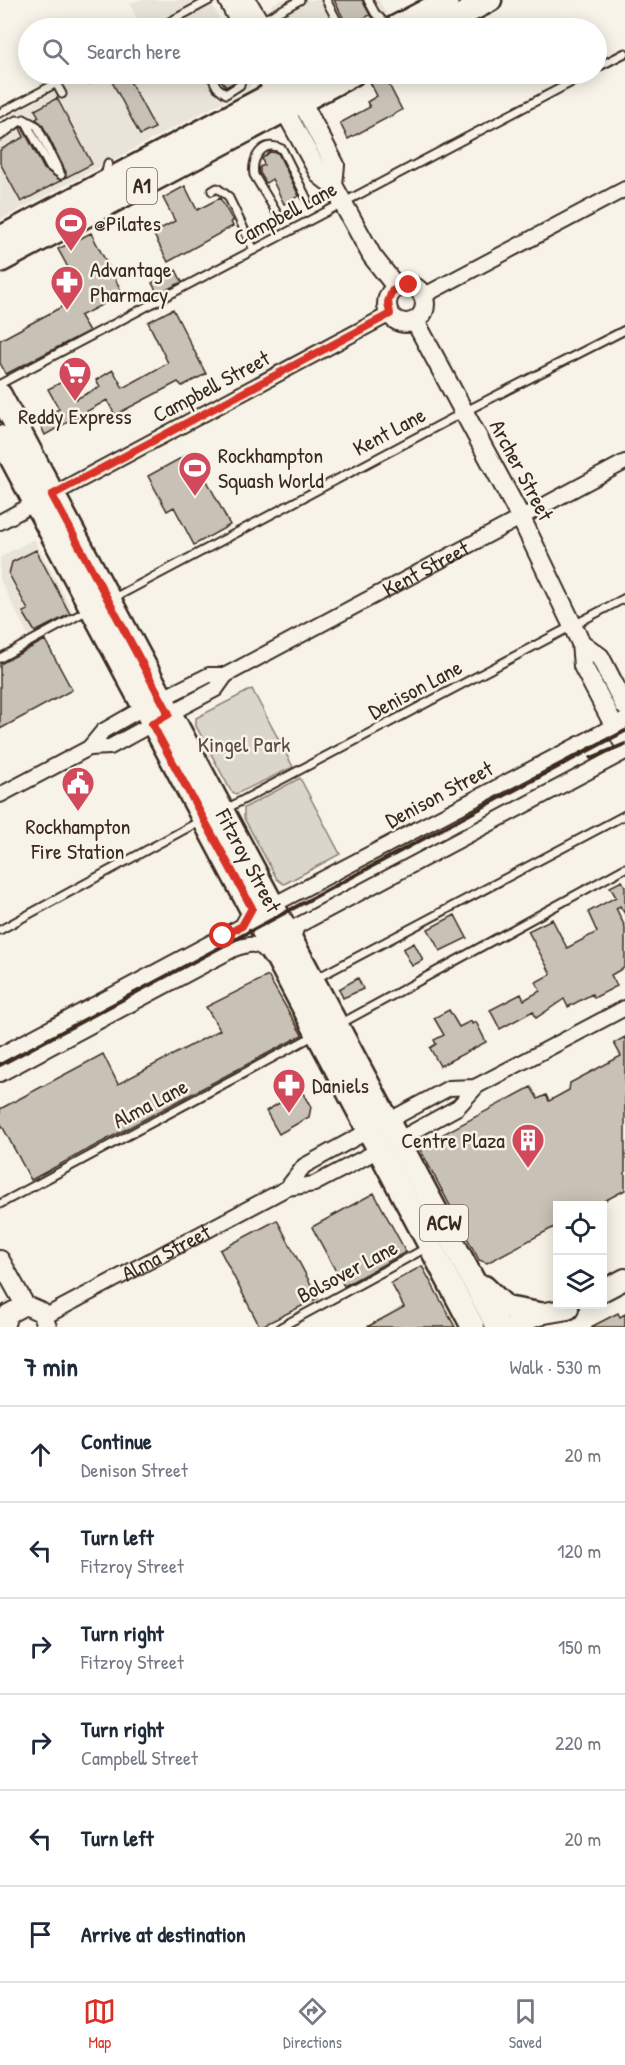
<!DOCTYPE html>
<meta charset="utf-8">
<style>
body{margin:0;font-family:"Patrick Hand",sans-serif;background:#f6f6f7;color:#1f2937}
.controls{position:absolute;right:18px;bottom:18px;display:grid;overflow:hidden;border-radius:0px;box-shadow:0 3px 15px #0003}
.controls button{width:54px;height:54px;display:grid;place-items:center;padding:0;border:0;border-bottom:2px solid #e0e1e3;background:#fff;color:#1f2937;font:30px sans-serif}
.stop{position:absolute;width:18px;height:18px;margin:-14px;border:4px solid #d93025;border-radius:50%;background:#fff}
.stop.end{background:#d93025;border-color:#fff;box-shadow:0 2px 6px #0008}
.list{margin:0;padding:0;list-style:none}
h2{display:flex;justify-content:space-between;align-items:center;height:78px;margin:0;padding:0 24px;font-size:26px}
h2 small{font-size:20px;font-weight:400;color:#747a83}
.list li{display:grid;grid-template-columns:39px 1fr auto;gap:18px;align-items:center;box-sizing:border-box;height:96px;padding:0 24px;border-top:2px solid #e0e1e3}
.list b{display:block;font-size:22px;white-space:nowrap}
.list p{margin:0;font-size:20px;white-space:nowrap;color:#747a83}
.list em{font-size:20px;font-style:normal;color:#747a83}
.icon{flex:none;width:33px;height:33px;fill:none;stroke:currentColor;stroke-width:2;stroke-linecap:round;stroke-linejoin:round}
.map{position:relative;flex:none;width:625px;height:1327px;overflow:hidden}
.search{position:absolute;background:#fff;box-shadow:0 3px 15px #0003;left:18px;right:18px;top:18px;height:66px;display:flex;align-items:center;gap:15px;box-sizing:border-box;padding:0 21px;border-radius:33px;color:#747a83;font-size:22px}
.sheet{height:654px;background:#fff}
nav{display:flex;justify-content:space-around;align-items:center;box-sizing:border-box;height:84px;border-top:2px solid #e0e1e3;background:#fff;font-size:16px;color:#747a83}
nav a{display:grid;justify-items:center;gap:3px}
nav .on{color:#d93025}
.map>svg:first-child{display:block}
</style>
<div class="map">
<svg width="625" height="1327" viewBox="0 0 625 1327">
<rect width="100%" height="100%" fill="#f7f3e8"/>
<filter id="ink" filterUnits="userSpaceOnUse"><feTurbulence type="fractalNoise" baseFrequency=".0167" numOctaves="2"/><feDisplacementMap in="SourceGraphic" scale="12" xChannelSelector="R" yChannelSelector="G"/><feConvolveMatrix kernelMatrix="1 2 1 2 8 2 1 2 1" color-interpolation-filters="sRGB"/></filter>
<g filter="url(#ink)">
<path fill="#e9e4d9" d="M138 0H209L225 28H141L130 4Z
M280 0H379L386 14 358 28H284L271 5Z
M89 74H249L252 78 250 87 0 220V120Z
M34 539 74 614 29 637 0 580V557Z"/>
<path fill="#dbd6cb" stroke="#8b8074" stroke-width="1.5" d="M252 689 293 767 236 794 231 791 196 726V718Z
M300 778 340 854 284 884 277 879 244 818V808Z"/>
<path fill="#c8c1b6" stroke="#3b2a1e" stroke-width="1.5" d="M334 0H362L370 15 348 27Z
M108 74H126L155 128 140 135Z
M217 74H236L235 82 226 87Z
M384 75 402 110 348 139 340 123 370 107 367 102 377 96 370 82Z
M57 98 92 164 65 178 66 172 42 124 36 119 39 117 35 110Z
M22 127 44 169 62 180 21 202 0 163V150L24 137 20 128Z
M270 152 278 153 299 196 284 204 272 179 266 183 260 173V167L264 165 262 159Z
M185 186 197 210 220 198 233 221 231 222 233 226 168 262 153 233 175 221 163 198Z
M91 233 123 294 80 316 89 331 6 374 0 363V340L69 303 76 282 58 249Z
M176 270 182 282 158 294 152 283Z
M173 309 206 374 182 386 178 382 115 415 107 400 45 435 38 420 59 409 48 389 66 380 76 399 100 387 96 380 113 370 123 388 168 363 148 322Z
M192 452 230 525 194 545 174 507 167 511 148 476Z
M36 550 70 614 35 632 23 612 28 610 9 574 12 562Z
M45 640 72 690 0 729V664Z
M622 881 625 886V914L620 906 616 908 625 927V967L611 975 617 986 594 998 592 994 568 1007 564 999 536 1018 533 1011 500 1029 490 1010 521 994 524 1000 540 991 536 982 551 974 528 931 552 919 567 948 597 932 588 912 616 897 610 887Z
M455 915 467 938 440 951 428 929Z
M414 943 423 960 412 966 403 949Z
M268 976 302 1035 31 1180 0 1122V1109L103 1054 118 1084 220 1030 206 1007Z
M358 978 363 989 343 998 339 989Z
M449 1010 459 1027 471 1021 472 1024 476 1022 486 1042 440 1066 430 1048 436 1044 434 1040 444 1035 434 1018Z
M625 1037V1190L595 1206H558V1225L487 1263 479 1260 419 1147 531 1087 538 1099 546 1095 549 1101 569 1090 570 1083 621 1056 614 1043Z
M301 1090 311 1107 309 1117 279 1134 266 1111Z
M374 1193 406 1252 344 1286 312 1227Z
M277 1220 318 1298 260 1327 220 1250Z
M422 1266 455 1327H367L404 1307 391 1283Z
M618 1313 620 1317 625 1314V1327H591Z"/>
<g fill="none" stroke-linecap="round" stroke-linejoin="round">
<defs>
<path id="service" d="M326 0 341 28
M368 0 375 13 390 28
M261 21 300 0
M158 28 210 0
M218 28H219
M596 68 625 53
M87 74 90 79
M210 74 217 87 226 94 240 85 242 74
M56 83 62 94
M0 113 74 74
M24 119 37 126 60 173
M0 128 17 120 26 122 49 166 61 175
M0 136 19 122
M105 177 108 163
M212 191 217 188 228 196 254 250
M278 215 254 175C251 157 264 139 282 149L307 199
M0 384 587 74
M112 599 464 412 625 330
M0 658 88 610
M224 810 625 598
M0 930 200 821
M317 978 625 815
M340 1024 625 868
M0 1204 315 1035
M281 1327 426 1248"/>
<g id="minor">
<path d="M423 296 625 189"/>
<path d="M52 495 390 314"/>
<path d="M0 522 35 503"/>
<path id="s1" d="M161 699 209 675H226L625 462"/>
<path d="M169 714 216 689 226 675"/>
<path d="M89 748 103 731 143 708"/>
<path d="M0 795 89 748 110 747 152 724"/>
<path d="M273 905 625 720"/>
<path d="M292 941 297 926 625 752"/>
<path d="M0 1055 242 926 252 908"/>
<path d="M0 1074 232 950C247 944 260 940 270 957"/>
<path d="M388 1121 449 1088 475 1087 625 1008"/>
<path d="M398 1140 458 1107 477 1086"/>
<path d="M287 1188 304 1166 368 1131"/>
<path id="s2" d="M44 1317 287 1188 314 1184 379 1150"/>
</g>
<path id="tertiary" d="M228 0 243 28
M246 0 263 28
M265 74 320 175 333 185 372 256 397 288
M287 74 335 165 333 185
M387 304a19 19 0 1 1 38 0a19 19 0 1 1-38 0Z
M415 321 521 518 581 643 583 666 625 746
M581 643 600 657 625 706
M0 1260 25 1305
M4 1327 8 1314 25 1305 41 1312 47 1327"/>
<path id="secondary" d="M602 1291 625 1279
M513 1327 539 1314 568 1309"/>
<g id="primary">
<path id="s3" d="M0 395 498 1327"/>
<path d="M0 437C159 733 315 1030 473 1327"/>
<path d="M484 1287 506 1308 539 1314"/>
</g>
<path id="trunk" d="M394 28 447 0
M437 28 490 0
M0 238 310 74
M0 261 353 74"/>
</defs>
<use href="#service" stroke="#3b2a1e" stroke-width="11"/>
<use href="#minor" stroke="#3b2a1e" stroke-width="18"/>
<use href="#tertiary" stroke="#3b2a1e" stroke-width="22"/>
<use href="#secondary" stroke="#3b2a1e" stroke-width="24"/>
<use href="#primary" stroke="#3b2a1e" stroke-width="27"/>
<use href="#trunk" stroke="#3b2a1e" stroke-width="27"/>
<use href="#service" stroke="#f7f3e8" stroke-width="7"/>
<use href="#minor" stroke="#f7f3e8" stroke-width="14"/>
<use href="#tertiary" stroke="#f7f3e8" stroke-width="18"/>
<use href="#secondary" stroke="#f7f3e8" stroke-width="20"/>
<use href="#primary" stroke="#f7f3e8" stroke-width="22"/>
<use href="#trunk" stroke="#f7f3e8" stroke-width="22"/>
<path stroke="#3b2a1e" stroke-width="4" d="M591 758 625 744
M0 1065 625 731"/>
</g>
</g>
<g fill="none" stroke-linecap="round" stroke-linejoin="round" filter="url(#ink)">
<path stroke="#d93025" stroke-width="8" d="M223 936 242 926 252 908 152 724 169 714 52 495 390 314 388 302 392 291 409 285"/>
</g>
<defs>
<symbol id="stadium-pin" viewBox="-11 -11 22 30"><path d="M0 17L-7.5 6A9.5 9.5 0 1 1 7.5 6Z" fill="#d1495b" stroke="#f7f3e8"/><path d="M0-5a6.5 5 0 1 0 0 10a6.5 5 0 1 0 0-10ZM-3.5-1.8h7v3.6h-7Z" fill="#fff"/></symbol>
<symbol id="pharmacy-pin" viewBox="-11 -11 22 30"><path d="M0 17L-7.5 6A9.5 9.5 0 1 1 7.5 6Z" fill="#d1495b" stroke="#f7f3e8"/><path d="M-2-6h4v4h4v4h-4v4h-4v-4h-4v-4h4Z" fill="#fff"/></symbol>
<symbol id="supermarket-pin" viewBox="-11 -11 22 30"><path d="M0 17L-7.5 6A9.5 9.5 0 1 1 7.5 6Z" fill="#d1495b" stroke="#f7f3e8"/><path d="M-6-5.5h2.5l.6 2H6L4.5 2H-2.5L-4.4-4H-6ZM-1.5 3.2a1.3 1.3 0 1 0 .1 0ZM3 3.2a1.3 1.3 0 1 0 .1 0Z" fill="#fff"/></symbol>
<symbol id="civic-pin" viewBox="-11 -11 22 30"><path d="M0 17L-7.5 6A9.5 9.5 0 1 1 7.5 6Z" fill="#d1495b" stroke="#f7f3e8"/><path d="M-.6-6.5H3V-4.5H.6V-3L4-1V1h2V6H-6V1h2V-1L-.6-3ZM-1.2 2.5V6h2.4V2.5Z" fill="#fff"/></symbol>
<symbol id="building-pin" viewBox="-11 -11 22 30"><path d="M0 17L-7.5 6A9.5 9.5 0 1 1 7.5 6Z" fill="#d1495b" stroke="#f7f3e8"/><path d="M-4-6H4V6H1V3H-1V6H-4ZM-2.5-4.3h1.7v1.8h-1.7ZM.8-4.3h1.7v1.8H.8ZM-2.5-1h1.7V.8h-1.7ZM.8-1h1.7V.8H.8Z" fill="#fff"/></symbol>
</defs>
<g fill-rule="evenodd">
<use href="#stadium-pin" x="52" y="204" width="38" height="52"/>
<use href="#pharmacy-pin" x="48" y="263" width="38" height="52"/>
<use href="#supermarket-pin" x="56" y="354" width="38" height="52"/>
<use href="#stadium-pin" x="176" y="449" width="38" height="52"/>
<use href="#civic-pin" x="59" y="764" width="38" height="52"/>
<use href="#pharmacy-pin" x="270" y="1066" width="38" height="52"/>
<use href="#building-pin" x="509" y="1121" width="38" height="52"/>
</g>
<g text-anchor="middle" stroke-width="5" stroke-linejoin="round" paint-order="stroke">
<g fill="#f7f3e8" stroke="#73665b" stroke-width="1.5">
<rect x="127" y="168" width="30" height="36" rx="4.5"/>
<rect x="420" y="1205" width="48" height="36" rx="4.5"/>
</g>
<g font-size="21" font-weight="bold" fill="#3b2a1e">
<text x="142" y="193">A1</text>
<text x="444" y="1230">ACW</text>
</g>
<g font-size="22" fill="#3b2a1e" stroke="#f7f3e8">
<text transform="translate(285 213) rotate(-28)" y="8">Campbell Lane</text>
<text transform="translate(211 386) rotate(-28)" y="8">Campbell Street</text>
<text transform="translate(389 431) rotate(-28)" y="8">Kent Lane</text>
<text transform="translate(522 470) rotate(62)" y="8">Archer Street</text>
<text dy="8" stroke="none"><textPath href="#s1" startOffset="297">Kent Street</textPath></text>
<text transform="translate(415 689) rotate(-28)" y="8">Denison Lane</text>
<text transform="translate(439 794) rotate(-28)" y="8">Denison Street</text>
<text dy="8" stroke="none"><textPath href="#s3" startOffset="528">Fitzroy Street</textPath></text>
<text transform="translate(150 1103) rotate(-28)" y="8">Alma Lane</text>
<text dy="8" stroke="none"><textPath href="#s2" startOffset="138">Alma Street</textPath></text>
<text transform="translate(347 1271) rotate(-28)" y="8">Bolsover Lane</text>
</g>
<g font-size="22" fill="#3b2a1e" stroke="#f7f3e8" text-anchor="start">
<text x="94" y="231">@Pilates</text>
<text x="90" y="277">Advantage<tspan x="90" dy="25">Pharmacy</tspan></text>
<text x="75" y="424" text-anchor="middle">Reddy Express</text>
<text x="218" y="463">Rockhampton<tspan x="218" dy="25">Squash World</tspan></text>
<text x="78" y="834" text-anchor="middle">Rockhampton<tspan x="78" dy="25">Fire Station</tspan></text>
<text x="312" y="1093">Daniels</text>
<text x="505" y="1148" text-anchor="end">Centre Plaza</text>
</g>
<g font-size="22" fill="#5b4c41" stroke="#f7f3e8">
<text x="244" y="752">Kingel Park</text>
</g>
</g>
</svg>
<div class="controls">
<button><svg class="icon" aria-label="locate" viewBox="0 0 24 24"><circle cx="12" cy="12" r="6"/><path d="M12 2v4M12 18v4M2 12h4M18 12h4"/></svg></button>
<button><svg class="icon" aria-label="layers" viewBox="0 0 24 24"><path d="M12 4l9 5-9 5-9-5zM3 14l9 5 9-5"/></svg></button>
</div>
<div class="stop" style="left:223px;top:936px"></div>
<div class="stop end" style="left:409px;top:285px"></div>
<div class="search"><svg class="icon" aria-label="search" viewBox="0 0 24 24"><circle cx="10" cy="10" r="6"/><path d="M15 15l6 6"/></svg>Search here</div>
</div>
<section class="sheet">
<h2>7 min<small>Walk · 530 m</small></h2>
<ul class="list">
<li><svg class="icon" aria-label="ahead" viewBox="0 0 24 24"><path d="M12 20V5M6 11l6-6 6 6"/></svg><div><b>Continue</b><p>Denison Street</p></div><em>20 m</em></li>
<li><svg class="icon" aria-label="left" viewBox="0 0 24 24"><path d="M17 20v-9H6M10 6l-5 5 5 5"/></svg><div><b>Turn left</b><p>Fitzroy Street</p></div><em>120 m</em></li>
<li><svg class="icon" aria-label="right" viewBox="0 0 24 24"><path d="M7 20v-9h11M14 6l5 5-5 5"/></svg><div><b>Turn right</b><p>Fitzroy Street</p></div><em>150 m</em></li>
<li><svg class="icon" aria-label="right" viewBox="0 0 24 24"><path d="M7 20v-9h11M14 6l5 5-5 5"/></svg><div><b>Turn right</b><p>Campbell Street</p></div><em>220 m</em></li>
<li><svg class="icon" aria-label="left" viewBox="0 0 24 24"><path d="M17 20v-9H6M10 6l-5 5 5 5"/></svg><div><b>Turn left</b></div><em>20 m</em></li>
<li><svg class="icon" aria-label="arrive" viewBox="0 0 24 24"><path d="M6 21V4h12l-3 4 3 4H6"/></svg><div><b>Arrive at destination</b></div></li>
</ul>
</section>
<nav>
<a class="on"><svg class="icon" aria-label="map" viewBox="0 0 24 24"><path d="M3 6l6-2 6 2 6-2v14l-6 2-6-2-6 2zM9 4v14M15 6v14"/></svg>Map</a>
<a><svg class="icon" aria-label="directions" viewBox="0 0 24 24"><path d="M12 3l9 9-9 9-9-9zM9 14v-3h6M13 9l2 2-2 2"/></svg>Directions</a>
<a><svg class="icon" aria-label="saved" viewBox="0 0 24 24"><path d="M7 4h10v16l-5-4-5 4z"/></svg>Saved</a>
</nav>
